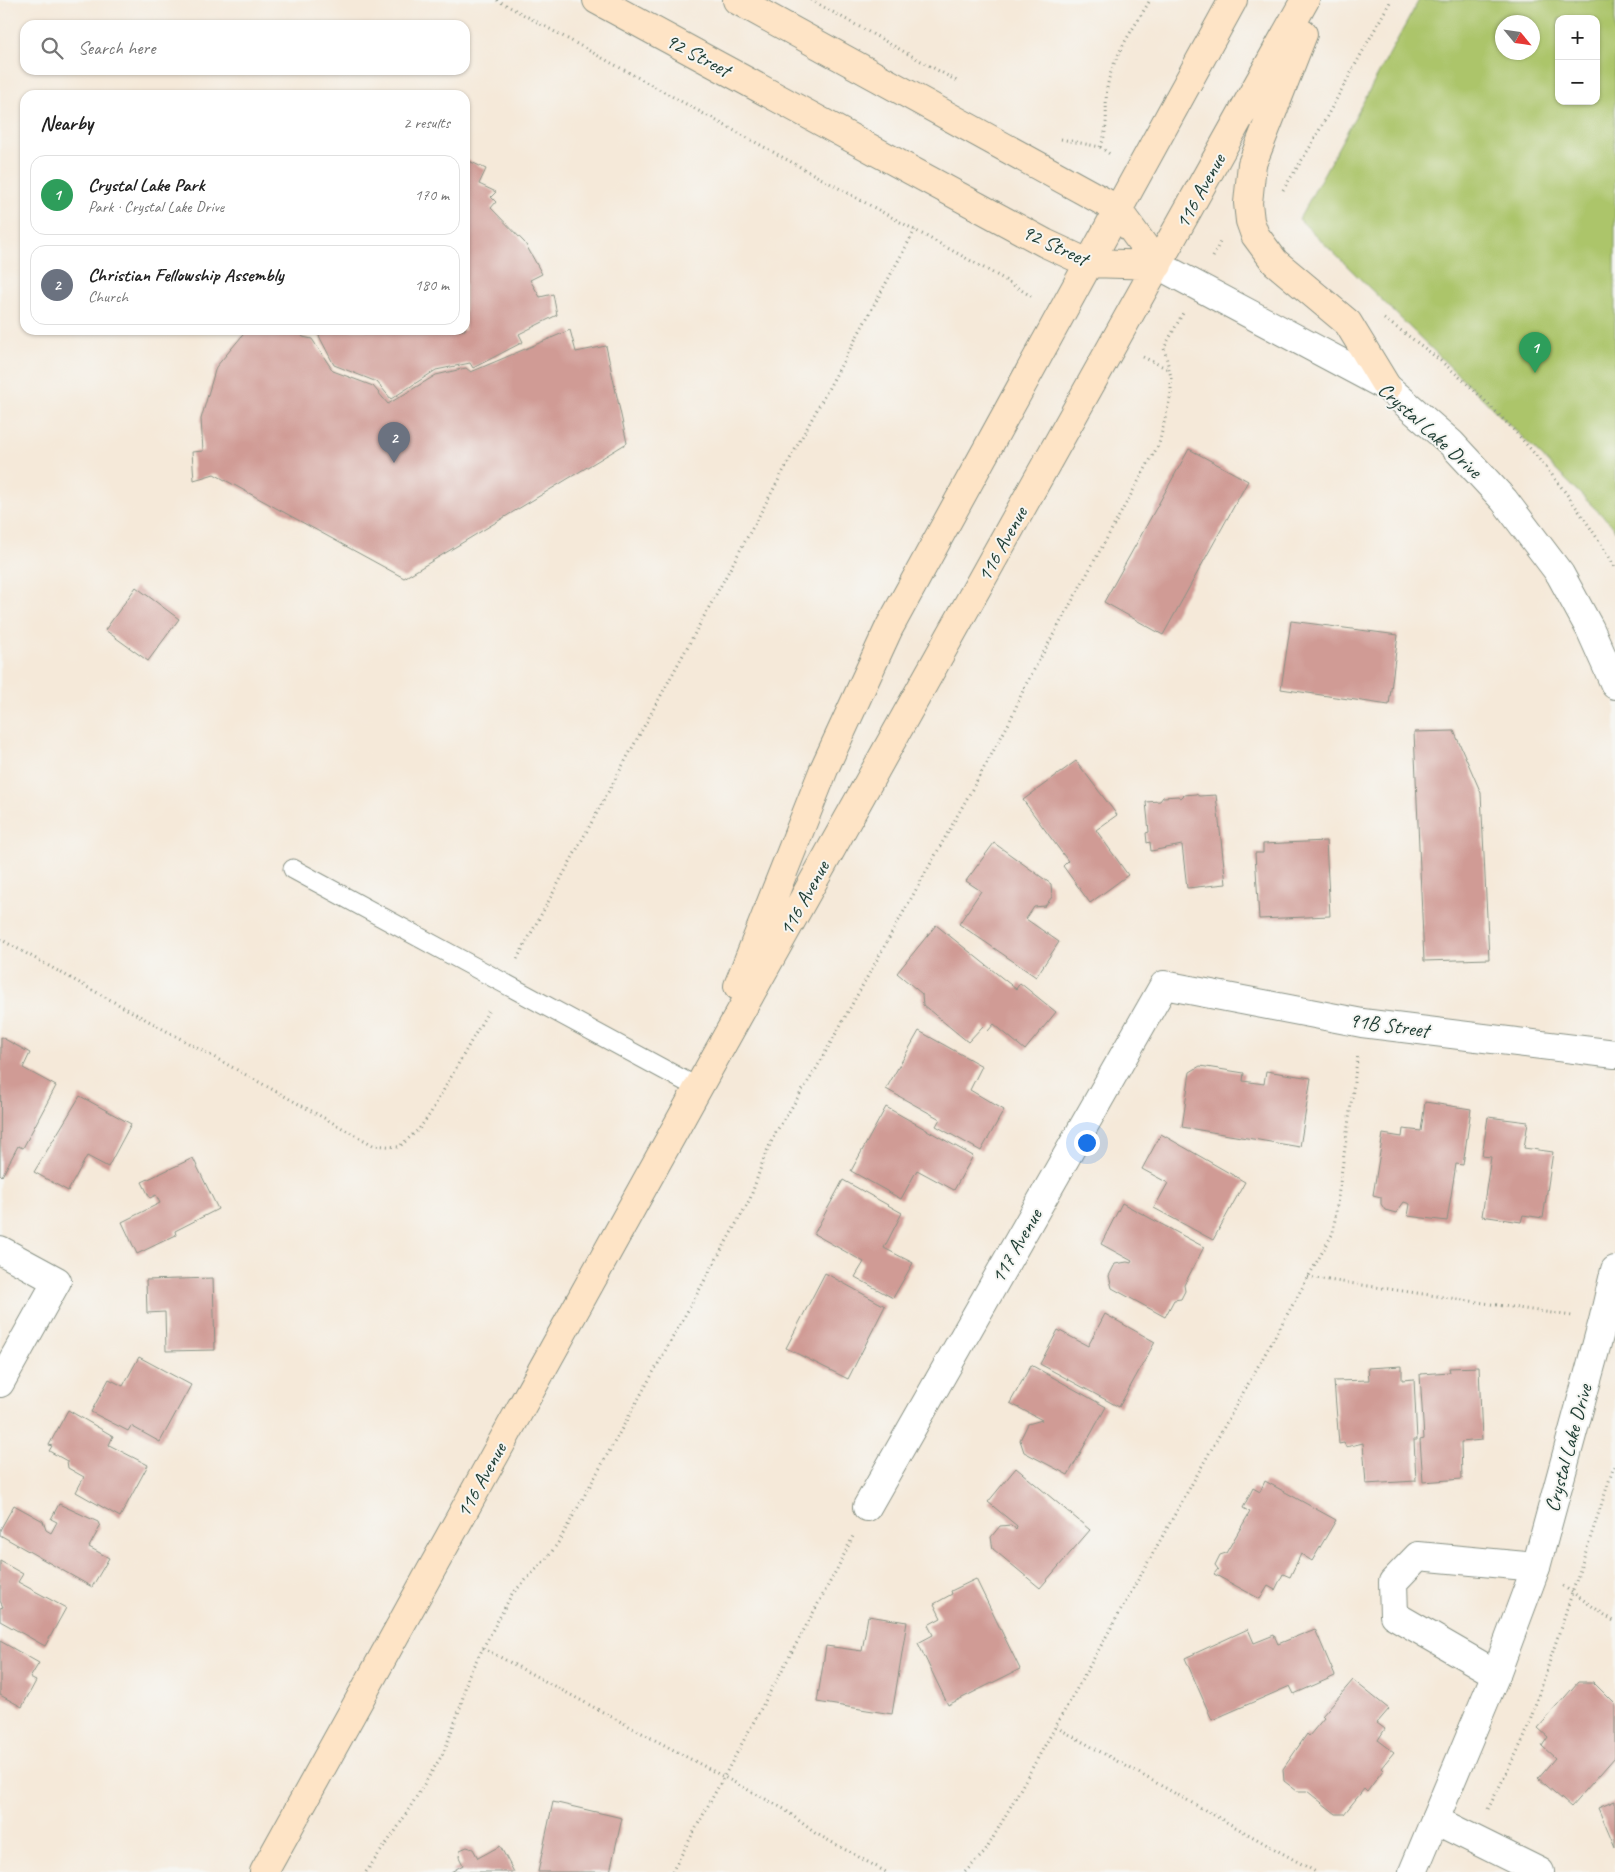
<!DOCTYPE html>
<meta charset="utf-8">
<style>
body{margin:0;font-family:Caveat,sans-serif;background:#f2f2f2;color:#222}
.controls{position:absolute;right:15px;top:15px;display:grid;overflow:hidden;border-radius:10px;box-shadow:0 1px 4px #0004}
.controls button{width:45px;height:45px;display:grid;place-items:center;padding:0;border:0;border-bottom:1px solid #e0e0e0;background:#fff;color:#222;font:25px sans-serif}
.compass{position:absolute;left:1495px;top:15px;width:45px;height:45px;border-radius:50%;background:#fff;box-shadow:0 1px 4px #0004;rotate:119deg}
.you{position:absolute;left:1086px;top:1142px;width:18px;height:18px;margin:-12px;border:4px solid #fff;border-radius:50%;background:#1a73e8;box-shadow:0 0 0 8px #1a73e833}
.badge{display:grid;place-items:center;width:32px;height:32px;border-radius:50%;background:#d93025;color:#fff;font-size:16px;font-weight:700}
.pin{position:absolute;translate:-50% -41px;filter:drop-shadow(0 1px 2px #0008)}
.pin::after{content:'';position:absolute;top:26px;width:18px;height:15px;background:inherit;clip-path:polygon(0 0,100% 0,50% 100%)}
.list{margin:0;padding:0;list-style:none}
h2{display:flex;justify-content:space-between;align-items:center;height:65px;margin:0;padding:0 20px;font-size:21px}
h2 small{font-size:16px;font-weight:400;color:#767676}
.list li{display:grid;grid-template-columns:32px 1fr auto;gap:15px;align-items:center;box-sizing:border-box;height:80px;margin:0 10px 10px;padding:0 10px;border:1px solid #e0e0e0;border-radius:15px}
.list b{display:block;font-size:19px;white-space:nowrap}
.list p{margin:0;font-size:16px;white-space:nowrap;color:#767676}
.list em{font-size:16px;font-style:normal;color:#767676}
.icon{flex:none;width:28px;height:28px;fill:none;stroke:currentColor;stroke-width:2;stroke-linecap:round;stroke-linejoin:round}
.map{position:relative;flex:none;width:1615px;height:1872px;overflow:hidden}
.search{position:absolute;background:#fff;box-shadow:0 1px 4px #0004;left:20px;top:20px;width:450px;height:55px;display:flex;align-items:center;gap:12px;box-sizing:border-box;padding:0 18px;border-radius:15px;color:#767676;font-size:19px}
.panel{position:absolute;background:#fff;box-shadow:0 1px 4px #0004;left:20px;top:90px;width:450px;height:245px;border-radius:15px}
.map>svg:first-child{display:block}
</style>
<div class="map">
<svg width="1615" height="1872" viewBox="0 0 1615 1872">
<rect width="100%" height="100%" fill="#f6f6f2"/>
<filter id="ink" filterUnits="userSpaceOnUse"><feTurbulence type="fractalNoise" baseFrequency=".02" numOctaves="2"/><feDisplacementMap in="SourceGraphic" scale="10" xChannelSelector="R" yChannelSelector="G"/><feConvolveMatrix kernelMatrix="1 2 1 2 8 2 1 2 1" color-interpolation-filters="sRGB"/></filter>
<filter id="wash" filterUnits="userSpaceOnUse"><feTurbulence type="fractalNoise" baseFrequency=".0096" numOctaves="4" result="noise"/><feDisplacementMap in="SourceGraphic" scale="20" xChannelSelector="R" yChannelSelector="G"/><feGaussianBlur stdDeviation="1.12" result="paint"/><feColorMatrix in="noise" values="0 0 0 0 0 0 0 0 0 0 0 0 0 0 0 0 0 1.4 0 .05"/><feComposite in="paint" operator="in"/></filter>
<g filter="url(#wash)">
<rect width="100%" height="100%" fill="#f5e9d9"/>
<path fill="#acc56b" stroke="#668150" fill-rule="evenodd" d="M1419 0H1615V531L1613 526 1299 219ZM1559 19H1596V101H1559ZM1502 22H1532V52H1502Z"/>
<g id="blocks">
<path fill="#d09b95" d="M465 159 486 169 479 184 496 192 491 197 496 202 491 208 525 243 542 274 530 280 540 297 553 294 557 315 519 334 523 342 473 368 470 363 436 370 391 399 377 382 334 365 316 330H465Z
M247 330 299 331 303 337 312 339 333 371 373 386 388 404 436 375 466 368 471 372 570 330 576 352 606 346 627 443 404 578 214 474 194 480 192 452 203 451 201 419 216 367Z
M1189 449 1248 481 1163 635 1104 602Z
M136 587 179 619 148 661 105 630Z
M1291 621 1398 635 1389 705 1281 689Z
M1454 731 1481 793 1489 959 1424 961 1414 732Z
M1076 761 1117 815 1096 830 1128 875 1090 903 1063 866 1068 861 1023 800Z
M1196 794 1199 796 1216 795 1226 884 1187 888 1182 845 1151 851 1150 842 1147 843 1146 833 1149 832 1146 802 1160 801 1163 797 1178 796 1181 798 1184 795Z
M1326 841 1330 916 1259 919 1255 853H1263V844Z
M994 843 1051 884 1052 897 1045 906 1034 907 1026 919 1059 942 1036 977 959 924 981 891 966 881Z
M936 925 1016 989 1020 983 1056 1012 1025 1050 994 1024 988 1031 983 1026 968 1042 923 1005 922 994 897 973Z
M919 1031 982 1066 970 1090 1004 1110 981 1151 936 1126 940 1119 886 1089Z
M1 1037 30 1053 23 1068 56 1086 23 1148 18 1146 2 1176 0 1174Z
M1200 1066 1244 1073 1243 1081 1264 1084 1266 1071 1311 1078 1300 1147 1182 1127 1190 1072Z
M80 1096 131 1124 108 1167 87 1156 68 1191 34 1172Z
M1425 1102 1471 1109 1463 1165 1456 1164 1447 1221 1408 1216 1410 1204 1404 1202 1396 1213 1385 1210 1381 1204V1197L1373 1195 1383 1134 1402 1137 1403 1129 1421 1131Z
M886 1107 973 1156 954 1190 917 1170 901 1199 851 1171Z
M1488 1117 1528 1122 1524 1148 1553 1152 1543 1218 1523 1215 1521 1222 1482 1216 1491 1157 1482 1156Z
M1161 1134 1245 1182 1213 1240 1154 1208 1168 1183 1142 1169Z
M193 1158 218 1209 175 1231 176 1235 137 1254 122 1222 160 1203 156 1195 150 1198 142 1182Z
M843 1180 902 1213 884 1248 913 1263 893 1298 855 1277 864 1262 814 1234Z
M1122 1203 1204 1247 1184 1285 1185 1291 1181 1299 1174 1300 1165 1317 1112 1288 1109 1276 1115 1264 1127 1262 1131 1263 1132 1261 1101 1244Z
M825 1273 885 1306 848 1379 786 1348Z
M213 1278 215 1350 166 1351 165 1312 147 1313 146 1280Z
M1105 1314 1155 1342 1119 1407 1040 1364 1058 1330 1088 1346Z
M139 1357 191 1385 160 1442 131 1426 128 1431 91 1412 109 1379 123 1386Z
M1031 1365 1106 1407 1068 1475 1024 1452 1020 1440 1028 1424 1042 1420 1010 1403Z
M1402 1366V1380L1414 1379 1417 1440H1414L1416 1481 1366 1484 1363 1443 1346 1447 1344 1443 1339 1444 1334 1381 1369 1380 1368 1368Z
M1479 1367 1482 1440 1461 1442 1462 1479 1423 1482 1420 1440 1424 1439 1420 1374 1450 1372 1449 1368Z
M68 1410 113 1436 109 1445 148 1465 120 1517 76 1492 84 1477 68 1468 67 1461 49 1451 52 1446 49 1445Z
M1016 1468 1090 1530 1040 1588 993 1549 991 1537 1000 1526 1011 1525 1016 1529 1017 1526 988 1502Z
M1265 1481 1336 1520 1312 1561 1301 1554 1290 1577 1283 1574 1275 1590 1268 1586 1260 1599 1214 1574 1218 1569 1215 1565 1220 1555 1226 1553 1250 1512 1243 1508 1253 1488 1260 1492Z
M59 1504 98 1522 100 1527 89 1547 109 1558 92 1587 0 1535V1530L14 1505 43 1521 46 1530 51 1533 57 1522 51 1519Z
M0 1561 23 1574 18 1582 66 1608 45 1646 0 1621V1608L3 1607 0 1601Z
M976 1579 1020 1669 948 1705 918 1643 933 1635 928 1625 941 1618 934 1604 952 1594 951 1591Z
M868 1616 907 1622 892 1714 817 1702 826 1646 862 1651Z
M1248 1629 1254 1643 1274 1635 1278 1644 1315 1629 1335 1676 1294 1694 1290 1686 1212 1720 1185 1658Z
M0 1641 39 1663 30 1678 36 1681 22 1707 0 1695Z
M1353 1680 1389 1709 1377 1723 1385 1729 1378 1740 1394 1752 1381 1768 1383 1770 1367 1792 1364 1789 1344 1814H1336L1307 1791H1297L1284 1781 1283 1769 1307 1734 1309 1736 1324 1718 1322 1716Z
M1578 1682H1593L1615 1704V1757L1571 1807 1538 1778 1555 1758 1542 1746 1548 1737 1538 1728Z
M1615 1801V1848L1598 1808Z
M553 1802 622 1818 610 1872H538Z
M500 1846 514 1872H451L463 1865 459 1857 460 1850 467 1847 473 1849 478 1858Z"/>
</g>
</g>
<g filter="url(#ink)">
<use href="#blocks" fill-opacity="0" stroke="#8a9386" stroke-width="1"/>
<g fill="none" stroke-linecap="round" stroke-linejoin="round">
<defs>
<path id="service" d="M293 869 698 1088"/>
<path id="minor" d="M0 1250 57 1281 0 1383
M867 1507 1164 985 1362 1023 1615 1054
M1496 1674 1394 1615 1393 1582 1418 1556 1536 1567
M1435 1820 1540 1872"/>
<path id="tertiary" d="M1158 265 1387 387 1451 443 1504 500 1560 574 1590 629 1615 685
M1413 1872 1496 1674 1536 1567 1603 1321 1615 1270"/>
<path id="secondary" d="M597 0 1045 243 1088 263 1158 265
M737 0 1117 209 1158 265
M1303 34 1252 164 1248 203 1250 221 1255 235 1275 262 1348 323 1387 387
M738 986 824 769 889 628 1233 0
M264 1872 698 1088 1305 0"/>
</defs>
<use href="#service" stroke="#8a9386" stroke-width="21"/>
<use href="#minor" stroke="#8a9386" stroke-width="30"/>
<use href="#tertiary" stroke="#8a9386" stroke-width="30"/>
<use href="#secondary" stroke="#8a9386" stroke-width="30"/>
<path stroke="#8a9386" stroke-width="3" stroke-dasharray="1 4" stroke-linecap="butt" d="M497 0 1002 278 1034 298
M811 0 957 81
M1061 139 1100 147 1111 155
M1100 147C1111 126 1103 105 1108 83 1114 54 1136 25 1150 0
M1283 190 1310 147 1391 0
M1213 257 1221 240
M1384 319C1479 382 1557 469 1615 567
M1143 357 1170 370
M0 939 373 1145 399 1147 419 1129 430 1114 490 1008
M517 959 915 230
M1308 1277 1572 1316
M1563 1586 1615 1622
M483 1648 784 1809 815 1833 886 1872
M1056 1727 1316 1872
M1488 1809 1525 1736 1615 1463
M366 1872 396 1830 444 1752 461 1705 468 1676 512 1594 548 1557 558 1543 750 1199 765 1155 776 1132 816 1069 1009 723 1025 686 1159 444 1171 394V377L1164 348 1183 313
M672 1872 837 1569 853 1536
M965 1872 985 1852 1333 1233 1358 1054"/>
<use href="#service" stroke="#fff" stroke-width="19"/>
<use href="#minor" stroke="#fff" stroke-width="28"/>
<use href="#tertiary" stroke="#fff" stroke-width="28"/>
<use href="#secondary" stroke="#fee4c6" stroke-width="28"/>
</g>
</g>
<g text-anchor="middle" stroke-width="4" stroke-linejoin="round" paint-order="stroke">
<g font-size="21" fill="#1f3d34" stroke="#f6f6f2">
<text transform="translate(698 55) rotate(28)" y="7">92 Street</text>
<text transform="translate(1200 191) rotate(-61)" y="7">116 Avenue</text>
<text transform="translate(1055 245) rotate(25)" y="7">92 Street</text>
<text transform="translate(1430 430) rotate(42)" y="7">Crystal Lake Drive</text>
<text transform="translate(1002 544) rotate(-61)" y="7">116 Avenue</text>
<text transform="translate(804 898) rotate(-61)" y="7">116 Avenue</text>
<text transform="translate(1389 1025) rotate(8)" y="7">91B Street</text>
<text transform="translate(1016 1246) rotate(-60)" y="7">117 Avenue</text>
<text transform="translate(1568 1448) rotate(-75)" y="7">Crystal Lake Drive</text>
<text transform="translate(481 1480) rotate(-61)" y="7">116 Avenue</text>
</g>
</g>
</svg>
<div class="controls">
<button>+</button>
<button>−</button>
</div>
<svg class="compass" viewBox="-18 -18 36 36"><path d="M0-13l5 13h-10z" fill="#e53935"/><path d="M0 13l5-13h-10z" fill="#767676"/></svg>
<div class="you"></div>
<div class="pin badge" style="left:1535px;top:373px;background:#2e9e5b">1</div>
<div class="pin badge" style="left:394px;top:463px;background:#6b7280">2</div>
<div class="search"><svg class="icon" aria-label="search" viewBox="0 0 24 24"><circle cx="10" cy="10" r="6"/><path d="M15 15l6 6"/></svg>Search here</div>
<section class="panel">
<h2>Nearby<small>2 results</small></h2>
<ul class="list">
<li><span class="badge" style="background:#2e9e5b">1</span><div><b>Crystal Lake Park</b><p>Park · Crystal Lake Drive</p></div><em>170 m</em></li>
<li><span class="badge" style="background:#6b7280">2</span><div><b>Christian Fellowship Assembly</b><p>Church</p></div><em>180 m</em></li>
</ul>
</section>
</div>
